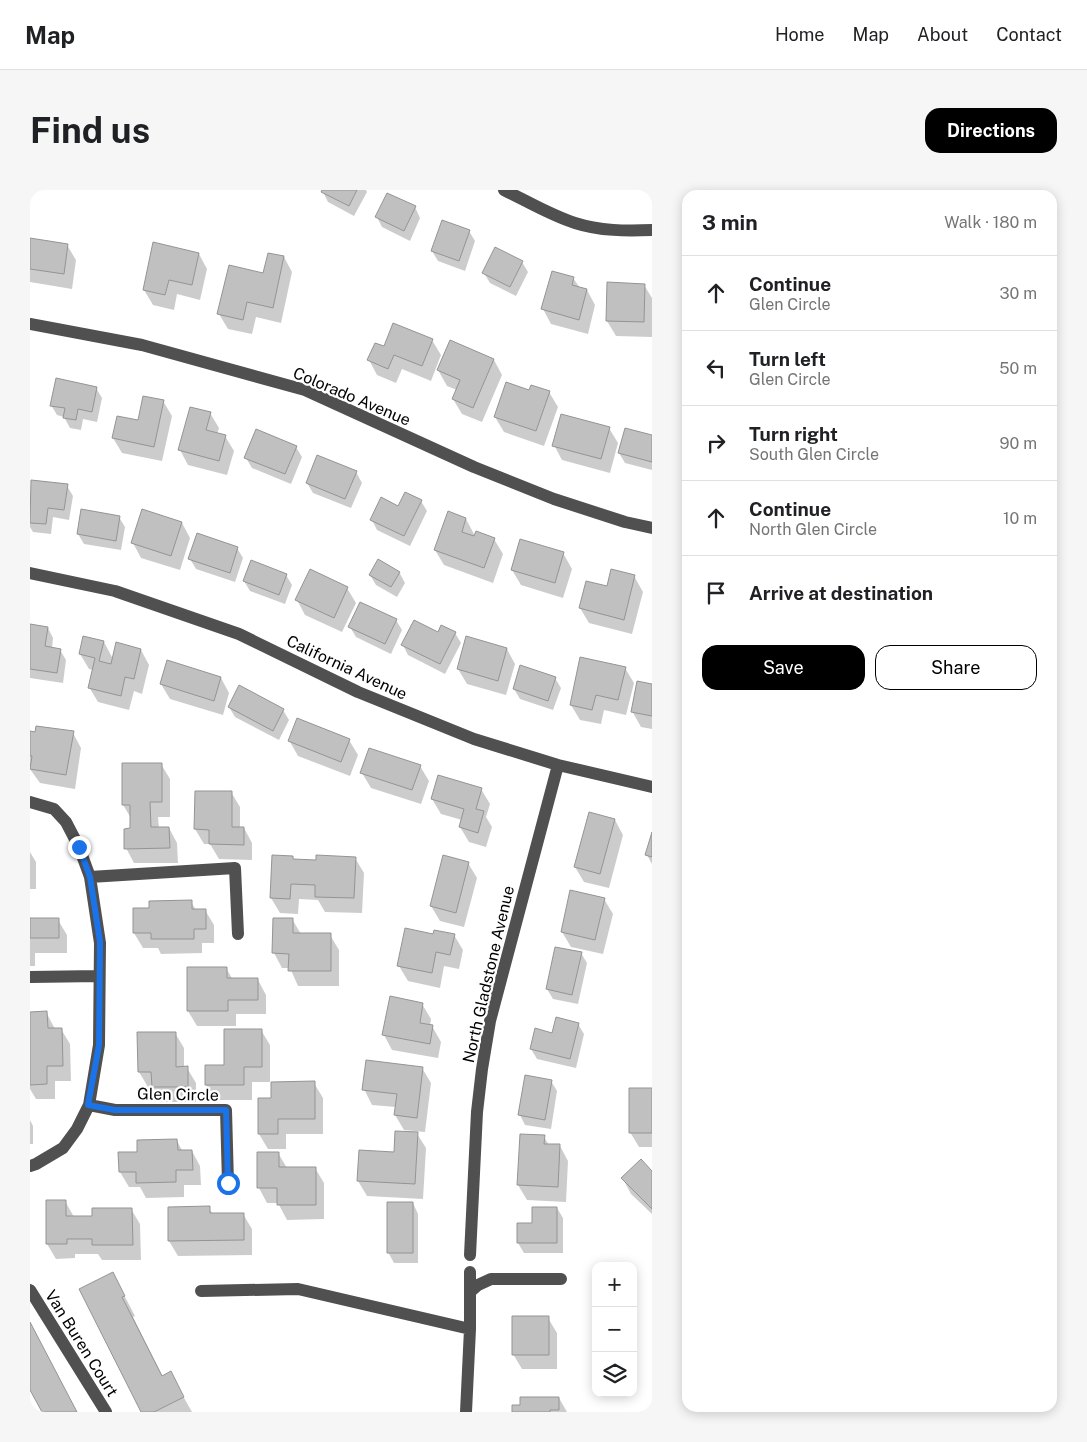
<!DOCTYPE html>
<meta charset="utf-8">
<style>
body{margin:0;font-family:"Public Sans",sans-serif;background:#f6f6f6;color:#202124}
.controls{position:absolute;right:15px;bottom:15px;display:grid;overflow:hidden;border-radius:10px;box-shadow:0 2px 12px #0003}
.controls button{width:45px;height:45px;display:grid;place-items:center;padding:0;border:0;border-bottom:1px solid #e0e0e0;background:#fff;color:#202124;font:25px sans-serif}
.stop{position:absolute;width:15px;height:15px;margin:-11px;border:4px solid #1a73e8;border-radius:50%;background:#fff}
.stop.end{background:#1a73e8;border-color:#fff;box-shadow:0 1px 5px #0008}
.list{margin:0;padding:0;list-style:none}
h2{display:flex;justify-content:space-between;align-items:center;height:65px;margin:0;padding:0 20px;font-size:21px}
h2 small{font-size:16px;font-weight:400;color:#757577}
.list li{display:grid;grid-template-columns:32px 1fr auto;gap:15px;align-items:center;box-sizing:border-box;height:75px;padding:0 20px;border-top:1px solid #e0e0e0}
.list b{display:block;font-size:19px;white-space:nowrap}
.list p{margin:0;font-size:16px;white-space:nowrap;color:#757577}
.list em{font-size:16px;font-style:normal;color:#757577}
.actions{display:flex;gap:10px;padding:15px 20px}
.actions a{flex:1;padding:11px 0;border:1px solid #000;border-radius:15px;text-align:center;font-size:18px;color:#000}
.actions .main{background:#000;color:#fff}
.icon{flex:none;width:28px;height:28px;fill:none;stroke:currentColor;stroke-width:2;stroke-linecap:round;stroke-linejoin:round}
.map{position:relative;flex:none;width:622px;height:1222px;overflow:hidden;border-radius:15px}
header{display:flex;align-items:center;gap:30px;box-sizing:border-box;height:70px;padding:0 25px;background:#fff;border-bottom:1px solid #e0e0e0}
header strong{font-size:24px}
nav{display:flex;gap:28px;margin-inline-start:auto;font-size:18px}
.intro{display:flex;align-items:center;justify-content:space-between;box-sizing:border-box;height:120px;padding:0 30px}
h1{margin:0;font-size:35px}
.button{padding:12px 22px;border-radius:15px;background:#000;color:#fff;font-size:18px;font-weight:700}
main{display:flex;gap:30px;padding:0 30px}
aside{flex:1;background:#fff;border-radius:15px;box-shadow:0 2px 12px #0003}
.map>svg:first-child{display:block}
</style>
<header>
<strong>Map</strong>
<nav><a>Home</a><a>Map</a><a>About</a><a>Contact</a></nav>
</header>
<div class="intro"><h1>Find us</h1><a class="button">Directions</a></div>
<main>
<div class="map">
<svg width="622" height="1222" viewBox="0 0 622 1222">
<rect width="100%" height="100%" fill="#fff"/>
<path fill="#0003" d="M294 0H336L337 2 324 26 298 12 293 2Z
M385 17 390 28 380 51 352 37 347 27Z
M439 41 445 51 435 81 408 71 402 61Z
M0 49 37 55 46 70 42 99 0 92Z
M169 64 177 79 170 110 147 104 144 120 123 115 114 100Z
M254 67 262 82 251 133 226 127 222 144 198 139 189 124Z
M492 72 498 82 486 106 460 93 454 83Z
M543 88 550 98 557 100 565 115 558 144 521 134 513 119Z
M614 95 622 108V147L586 146 577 131Z
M402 150 411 165 401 191 372 179 366 193 347 185 339 170 354 158Z
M421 152 464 170 472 185 452 232 432 224 423 209 427 200 417 196 408 180Z
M66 198 72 208 67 232 53 229 51 240 40 238 34 227 27 225 21 215Z
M500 201 519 202 528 217 514 256 474 242 465 227Z
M133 211 142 226 132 271 92 263 83 248 109 231Z
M180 223 189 238 187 244 195 246 204 261 197 285 158 275 150 260Z
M579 238 588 253 580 283 532 270 524 255Z
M622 246V280L595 273 589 263Z
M266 257 272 267 261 294 222 278 216 268Z
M326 282 332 293 321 318 283 303 277 293Z
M2 291 37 296 43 306 39 330 23 327 21 344 3 342 0 337V310Z
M391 311 397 321 380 356 347 340 342 330 369 318Z
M52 321 89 327 95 337 91 360 54 354 48 344Z
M436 329 445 346 464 349 473 364 463 393 414 375 405 360Z
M152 333 160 348 150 380 111 368 103 353Z
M207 358 213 368 205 392 166 379 160 369Z
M533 363 542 379 533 408 491 395 482 380Z
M369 382 375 393 367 407 346 395 340 385Z
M256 385 262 395 255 414 220 401 214 391Z
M604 386 613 402 602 444 559 433 550 418 578 398Z
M317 398 326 413 312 442 275 425 267 410Z
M366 430 372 440 361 464 326 447 320 437Z
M0 436 18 438 23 448 22 458 30 460 36 470 33 493 0 488Z
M425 443 431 453 415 484 378 465 373 455 408 444Z
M74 452 83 469 111 460 119 475 112 504 104 501 99 520 68 512 59 497 64 480 59 479 50 464Z
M477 459 485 474 476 505 437 494 428 479Z
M595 478 604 493 596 525 574 520 571 534 550 530 541 515Z
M191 488 199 503 193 525 140 509 131 494Z
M525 488 531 498 523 520 490 509 484 499Z
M622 495V539L611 537 602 521Z
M199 517 253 520 259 530 249 550 205 527Z
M267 530 319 550 328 565 320 586 268 566 259 550Z
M0 543H43L51 558 45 599 10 593 0 579Z
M131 574 140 589V627H128L129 638H139L147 653 148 673H104L96 658 101 639V628L93 615Z
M390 576 399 591 391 614 341 598 332 583Z
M451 599 460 614 456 627 462 637 456 657 439 652 430 637 432 630 411 624 402 609Z
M166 602H201L210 617V638H214L222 653V670L189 669 180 654H174L165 639Z
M585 630 593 645 579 698 554 692 545 677Z
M622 647V674L617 665Z
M0 662 6 672V699H0Z
M243 666 262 667 264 671 287 672 325 668 334 683 332 723 295 722 288 710 269 709 268 724 250 723 241 708Z
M438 673 447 688 434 737 410 731 401 716Z
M574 709 583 724 573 764 541 757 532 742Z
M161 712 166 720H175L184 735V753H172V763L131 764 128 758H113L104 743 120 720Z
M0 727 2 730H28L37 745V763H5V776H0Z
M244 729H262L271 744 300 745 309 760V796H268L260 778H252L244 763Z
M404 745H424L433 760 429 779 414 776 410 798 378 791 369 776Z
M551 763 557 773 548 814 523 809 517 799Z
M196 778 203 790H228L236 805V824H206V836H167L158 821Z
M392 814 401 829 400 836H402L411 852 408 868 362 860 354 845Z
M16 822 25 839H31L40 854 41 891H25V909H6L0 899V823Z
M548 834 554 844 546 878 507 869 501 859 523 844Z
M231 840 240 855V892H222V910H185L176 895Z
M145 843 154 858V878H157L166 893V912H132L123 897H118L109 882Z
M392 878 401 893 395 942 374 940 365 925 366 917 342 915 334 899Z
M521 891 527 901 521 939 495 935 490 925Z
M284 893 293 908V944H256V959H238L229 944 243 910Z
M622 899V957H609L600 942Z
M0 930 3 936V954H0Z
M386 942 396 958 393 1009 337 1006 328 991 365 963Z
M514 947 519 955 530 956 538 971 536 1012 497 1010 488 995Z
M147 951 153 962 162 961 170 976 171 995H154V1007L116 1008 110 997H99L90 982V963H108Z
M248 963 257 978H285L294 993V1029L257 1030 248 1013H237L229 998Z
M622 982V1024L601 1004 593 989Z
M35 1011 44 1027H63L101 1019 110 1034 111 1070H72L68 1064H45V1068L26 1069 17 1054Z
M383 1013 388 1024V1073H364L358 1062Z
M179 1018 183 1025 213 1024 222 1039V1065L148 1066 139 1051Z
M527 1018 533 1028V1063H494L488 1053V1034H503Z
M83 1084 105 1126 103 1127 133 1187 140 1183 162 1222H112Z
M518 1128 527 1143V1179H492L483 1164Z
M529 1208 537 1222H483Z"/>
<path fill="#c0c0c0" stroke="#949494" d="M292 0H327L319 16 291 2Z
M357 3 386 16 374 41 345 27Z
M412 30 440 40 429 71 401 61Z
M0 48 38 54 34 84 0 79Z
M123 52 169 63 162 95 139 90 135 105 113 100Z
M465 57 493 71 480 97 452 83Z
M238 63 254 66 243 118 217 112 213 130 187 124 199 75 233 83Z
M522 81 544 87 542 95 557 99 549 130 511 119Z
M577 92 615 94 614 132 576 131Z
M363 133 403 149 392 176 364 165 358 179 337 170 345 153 354 156Z
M420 150 464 169 443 218 422 209 430 190 407 180Z
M26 188 67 197 62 222 48 219 46 230 33 228 35 218 20 216Z
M476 192 499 200 501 195 520 201 506 241 464 227Z
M113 206 134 210 124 257 82 248 87 226 108 230Z
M160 217 181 222 176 240 196 245 189 271 148 260Z
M531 224 580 237 571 269 522 256Z
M595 238 622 245V272L588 263Z
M226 239 267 256 255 284 214 268Z
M287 265 327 281 315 309 276 293Z
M1 290 38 294 34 320 18 318 16 334 0 333Z
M375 302 392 310 374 346 340 330 351 307 368 316Z
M51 319 90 326 86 351 47 344Z
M112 319 152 332 141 366 101 353Z
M418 321 436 328 432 342 444 346 446 341 465 348 454 378 404 360Z
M167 343 208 357 200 383 158 369Z
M490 349 534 362 525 393 481 380Z
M348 369 370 382 361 397 339 385Z
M221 370 257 384 249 405 213 391Z
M280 379 318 397 304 428 265 410Z
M581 379 605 385 594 430 549 418 556 391 577 396Z
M330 412 367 429 355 454 318 437Z
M384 430 408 442 411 435 426 442 410 474 371 455Z
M0 434 18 437 15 456 31 459 27 483 0 479Z
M53 446 74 451 69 471 81 474 86 452 111 459 104 489 95 487 91 506 58 498 65 468 49 464Z
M436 446 477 458 468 491 427 479Z
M550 467 596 477 588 510 566 505 562 520 540 515Z
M137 470 191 487 184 511 130 494Z
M490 475 526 487 518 511 483 499Z
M607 491 622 494V526L601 522Z
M209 495 254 519 243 541 198 517Z
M267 528 320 549 311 572 258 551Z
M6 536 44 541 36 585 0 579 2 566H0V541L5 542Z
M339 558 391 575 382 600 330 583Z
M92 573H132V612H120L121 637H139L140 658 94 659V639L100 638V615H92Z
M408 585 452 598 446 619 454 621 448 643 429 637 434 619 401 609Z
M165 601H202V637H214V655L179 654V640L164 639Z
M559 622 585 629 570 684 544 677Z
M622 642V667L615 665Z
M242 665 263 666V669L286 670V665L326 667 324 708 285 707V695L261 694 260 709 240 708Z
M413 665 439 672 426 723 400 716Z
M540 700 575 708 565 750 531 742Z
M162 710V719H176V739H164V749H121V743H103V718H119V711Z
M0 728H29V748H0Z
M243 728H263V743H301V781H258L259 764 242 763Z
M375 738 403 744 404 740 425 744 420 765 406 762 402 783 367 776Z
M525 757 552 762 542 805 516 799Z
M157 777H197V788H228V810H198V821H157Z
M360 806 393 813 390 833 403 835 400 854 352 845Z
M17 821 18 838H32L33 876H17V894L0 895V822Z
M526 827 549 833 540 869 500 859 505 838 522 843Z
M194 839H232V877H214V895H175V875H194Z
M107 842H146V877L158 876V897H122L121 882H108Z
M336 870 393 877 387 928 364 925 367 904 332 900Z
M495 885 522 890 515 930 488 925Z
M285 891V929H248V944H228V908H241V892Z
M599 898H622V943H599Z
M365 941 388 942 385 994 327 991 329 960 364 962Z
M490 944 515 945 514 954H530L528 997 487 995Z
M147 949 148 960H162L163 980H146V992L106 993V982H89L88 962H107V950Z
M227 962H249V977H286V1015H247V998H227Z
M611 969 622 981V1019L591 988Z
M16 1010H36V1026H62V1018H102L103 1055H62V1049H37V1054H16Z
M357 1012H383V1063H357Z
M180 1016V1023H214V1050L138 1051V1017Z
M502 1017H527V1053H487V1033H502Z
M83 1082 95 1106 92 1107 132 1186 141 1181 154 1207 124 1222H111L49 1099Z
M482 1126H519V1165H482Z
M0 1132 47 1222H12L0 1200Z
M490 1207H529V1220H520V1222H482V1215H490Z"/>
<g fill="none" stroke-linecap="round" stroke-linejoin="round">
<path stroke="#505050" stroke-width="12" d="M474 0C497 11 520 25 545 33 570 41 596 41 622 40
M0 134 112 155 275 200 444 277 524 309 595 332 622 338
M0 383 85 401 209 444 328 502 444 549 528 575 622 597
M0 612 24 619 36 632 49 657 60 687 70 753 69 855 59 915 47 939 33 958 6 974 0 976
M60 687 205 678 208 744
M0 787 69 786
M59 915 85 920H196L198 993
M440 1065 447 922 452 879 460 831 528 575
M0 1100 76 1222
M171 1101 268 1099 440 1139
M440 1102 448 1095 461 1089H531
M436 1222 440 1139V1082"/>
</g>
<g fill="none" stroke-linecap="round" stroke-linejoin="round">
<path stroke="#1a73e8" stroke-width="6" d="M49 657 60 687 70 752 69 855 58 915 85 920H196L198 993"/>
</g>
<g text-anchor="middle" stroke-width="4.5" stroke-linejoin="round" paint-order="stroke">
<g font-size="16" fill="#000" stroke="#fff">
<text transform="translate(322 206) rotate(23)" y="6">Colorado Avenue</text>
<text transform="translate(317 477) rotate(25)" y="6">California Avenue</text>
<text transform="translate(458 784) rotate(-77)" y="6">North Gladstone Avenue</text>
<text transform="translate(148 904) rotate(1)" y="6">Glen Circle</text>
<text transform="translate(52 1153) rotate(58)" y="6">Van Buren Court</text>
</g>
</g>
</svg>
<div class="controls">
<button>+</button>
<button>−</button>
<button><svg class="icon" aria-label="layers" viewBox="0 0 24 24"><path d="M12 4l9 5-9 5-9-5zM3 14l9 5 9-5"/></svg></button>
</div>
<div class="stop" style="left:198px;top:993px"></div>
<div class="stop end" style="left:49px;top:657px"></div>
</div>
<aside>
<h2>3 min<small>Walk · 180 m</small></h2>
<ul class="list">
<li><svg class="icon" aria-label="ahead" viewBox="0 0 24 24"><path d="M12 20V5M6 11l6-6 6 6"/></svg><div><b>Continue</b><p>Glen Circle</p></div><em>30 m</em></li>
<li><svg class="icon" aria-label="left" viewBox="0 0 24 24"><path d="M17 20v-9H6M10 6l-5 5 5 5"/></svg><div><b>Turn left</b><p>Glen Circle</p></div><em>50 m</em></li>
<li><svg class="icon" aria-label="right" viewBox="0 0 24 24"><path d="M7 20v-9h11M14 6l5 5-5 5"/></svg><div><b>Turn right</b><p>South Glen Circle</p></div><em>90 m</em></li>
<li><svg class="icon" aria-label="ahead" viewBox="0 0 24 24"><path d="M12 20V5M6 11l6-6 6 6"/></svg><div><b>Continue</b><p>North Glen Circle</p></div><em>10 m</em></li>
<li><svg class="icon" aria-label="arrive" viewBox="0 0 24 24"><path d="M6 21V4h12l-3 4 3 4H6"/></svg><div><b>Arrive at destination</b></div></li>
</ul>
<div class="actions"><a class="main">Save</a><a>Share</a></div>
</aside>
</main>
